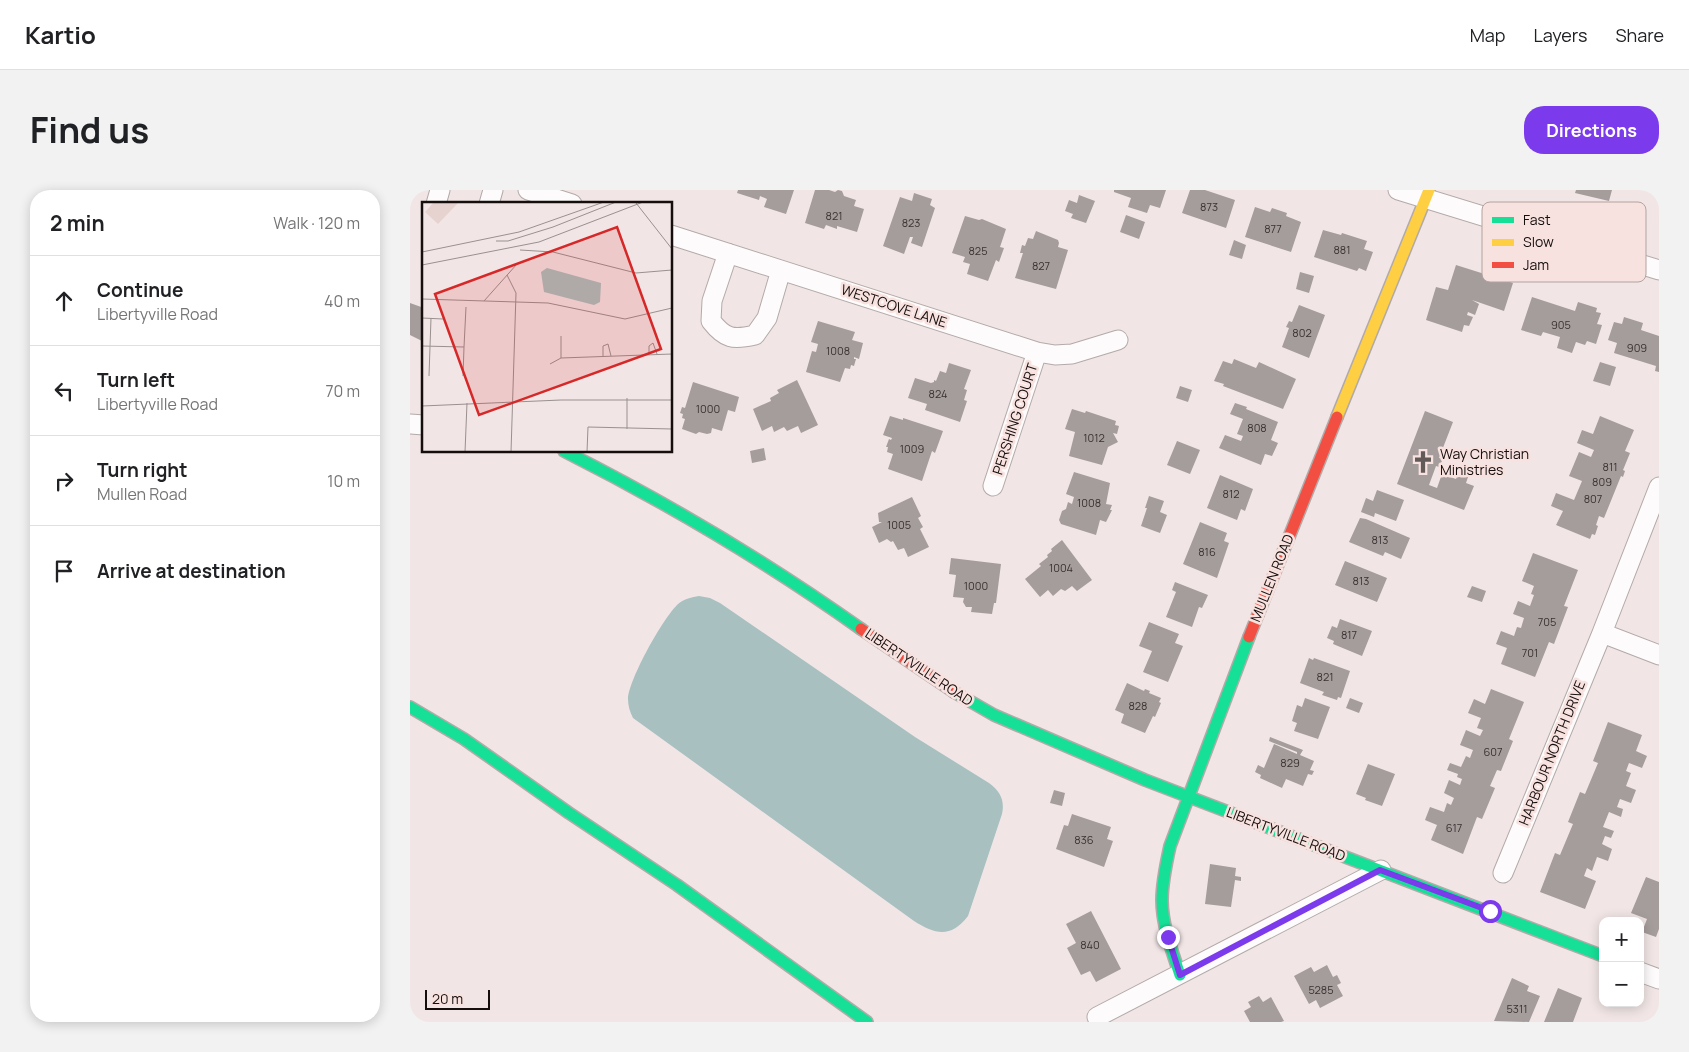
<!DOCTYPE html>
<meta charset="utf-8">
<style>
body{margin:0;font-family:Manrope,sans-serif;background:#f2f2f2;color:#202124}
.controls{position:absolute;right:15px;bottom:15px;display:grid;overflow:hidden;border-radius:10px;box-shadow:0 2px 12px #0003}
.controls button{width:45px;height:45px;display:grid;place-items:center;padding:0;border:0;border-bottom:1px solid #e0e0e0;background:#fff;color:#202124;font:25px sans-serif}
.scale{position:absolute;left:15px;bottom:12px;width:65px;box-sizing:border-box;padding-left:5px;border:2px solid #150e0d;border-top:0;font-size:14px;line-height:18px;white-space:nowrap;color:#150e0d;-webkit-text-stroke:4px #f7e2df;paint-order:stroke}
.stop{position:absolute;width:15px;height:15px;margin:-11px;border:4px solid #7c3aed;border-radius:50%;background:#fff}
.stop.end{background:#7c3aed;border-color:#fff;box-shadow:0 1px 5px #0008}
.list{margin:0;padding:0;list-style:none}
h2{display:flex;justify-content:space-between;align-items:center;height:65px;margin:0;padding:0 20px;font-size:21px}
h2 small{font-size:16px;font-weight:400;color:#757577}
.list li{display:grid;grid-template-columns:32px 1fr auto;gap:15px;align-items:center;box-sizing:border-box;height:90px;padding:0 20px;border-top:1px solid #e0e0e0}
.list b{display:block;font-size:19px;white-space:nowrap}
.list p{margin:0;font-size:16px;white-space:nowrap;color:#757577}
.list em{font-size:16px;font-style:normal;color:#757577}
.icon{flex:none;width:28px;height:28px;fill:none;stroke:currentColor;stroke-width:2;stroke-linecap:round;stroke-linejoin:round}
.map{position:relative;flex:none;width:1249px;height:832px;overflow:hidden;border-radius:20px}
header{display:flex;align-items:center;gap:30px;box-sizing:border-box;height:70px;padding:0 25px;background:#fff;border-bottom:1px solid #e0e0e0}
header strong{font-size:24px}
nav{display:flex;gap:28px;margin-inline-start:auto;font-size:18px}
.intro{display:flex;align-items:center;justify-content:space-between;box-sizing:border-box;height:120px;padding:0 30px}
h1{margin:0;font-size:35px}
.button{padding:12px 22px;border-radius:20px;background:#7c3aed;color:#fff;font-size:18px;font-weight:700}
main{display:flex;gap:30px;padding:0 30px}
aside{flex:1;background:#fff;border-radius:20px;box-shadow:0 2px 12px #0003}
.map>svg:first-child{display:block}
</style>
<header>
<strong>Kartio</strong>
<nav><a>Map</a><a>Layers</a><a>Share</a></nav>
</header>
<div class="intro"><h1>Find us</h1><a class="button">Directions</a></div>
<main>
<aside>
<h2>2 min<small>Walk · 120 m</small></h2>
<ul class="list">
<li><svg class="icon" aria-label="ahead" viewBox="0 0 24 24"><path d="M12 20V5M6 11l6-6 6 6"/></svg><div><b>Continue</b><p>Libertyville Road</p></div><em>40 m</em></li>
<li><svg class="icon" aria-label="left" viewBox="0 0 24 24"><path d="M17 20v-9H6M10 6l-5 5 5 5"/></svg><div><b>Turn left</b><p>Libertyville Road</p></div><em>70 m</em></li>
<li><svg class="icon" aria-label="right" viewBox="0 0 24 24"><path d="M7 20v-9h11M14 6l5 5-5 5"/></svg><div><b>Turn right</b><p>Mullen Road</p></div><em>10 m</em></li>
<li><svg class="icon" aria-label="arrive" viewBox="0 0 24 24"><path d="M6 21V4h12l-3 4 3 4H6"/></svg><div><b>Arrive at destination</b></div></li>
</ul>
</aside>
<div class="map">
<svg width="1249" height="832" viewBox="0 0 1249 832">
<rect width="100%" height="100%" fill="#f1e6e5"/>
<path fill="#a8c0bf" d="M289 406 300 408 310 413 505 547 579 593C590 601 595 610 592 624L558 726C541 748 526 745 504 731L223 528C220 522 218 516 218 509 219 489 253 428 268 414 274 409 282 407 289 406Z"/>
<path fill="#a59c9c" d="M328 0H384L376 24 354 17 357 9 350 6 349 10 327 3Z
M405 0H419L425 2 428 0 432 1 434 6 446 10 444 16 454 19 447 42 427 36V39L416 35 414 39 395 33Z
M704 0H756L750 18 740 15 737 23 718 17 721 8 704 2Z
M780 0H795L825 10 816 38 772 23Z
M1166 0H1202L1199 11 1165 3Z
M504 3 522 9 520 15 525 18 512 57 501 53 503 47H500L494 64 473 56 490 7 502 11Z
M669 5 685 11 676 33 661 28 663 24 655 21 659 10 667 13Z
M845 17 860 22 862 18 877 23 876 26 891 32 881 62 835 47Z
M716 25 735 32 729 49 710 42Z
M555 26 569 30 572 29 596 39 590 57 594 58 589 72 586 70 578 91 557 84 560 74 553 72 555 67 542 63Z
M913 40 931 45 932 43 957 51 954 59 963 62 956 81 949 78 947 81 904 67Z
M626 41 648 50 649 53 648 57 658 60 646 99 605 88 613 63H610L612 55 615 56 618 48 623 49Z
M824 50 836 55 832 69 819 65Z
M1046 75 1103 93 1094 121 1062 110 1069 114 1065 125 1058 122 1057 125 1063 127 1059 136 1054 135 1052 142 1016 130 1026 97 1038 100Z
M890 82 904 86 899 103 886 99Z
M1122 107 1165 121 1168 112 1187 118 1186 122 1191 123 1187 134 1192 135 1186 154 1177 151 1175 155 1166 152 1162 163 1147 158 1150 147 1133 142 1131 146 1111 140Z
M0 113 14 118V152L0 145Z
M889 115 915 125 899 168 872 157 879 138 876 137 879 131 882 132Z
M1214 127 1233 133 1231 140 1249 146V182L1245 181 1246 176 1204 163 1207 153 1198 150 1204 132 1212 134Z
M408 131 445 142 442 150 453 153 449 169 444 167V169H446L444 176 441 175 440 179 435 178 430 192 396 182 402 161 406 162 408 154 401 152Z
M824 169 846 178 849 172 886 189 873 219 813 196 814 194 804 191 813 171 822 174Z
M1190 172 1206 177 1200 196 1183 191Z
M539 173 561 180 554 199 557 200 554 210 557 211 550 232 515 220 517 214 498 208 505 188 521 193 524 192V190L526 191 530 181 536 183Z
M387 190 408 235 391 243 388 236 377 241 374 237 364 242 362 236 352 241 343 219 361 211 360 208 369 203 367 200Z
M283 192 329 207 325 222 318 220 312 241 302 238 301 243 297 244 289 242 286 244 272 239 275 229 272 228 273 224 270 223 272 217 275 218Z
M770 196 782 200 778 212 766 208Z
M825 213 837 217 836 219 868 232 861 250 868 253 862 266 855 264 851 275 809 258 815 245 831 251 833 246 827 244 833 229 820 224Z
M662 219 675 223 676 221 706 231 705 235 709 236 707 244 703 243 708 252 698 257 692 275 659 266 665 242 655 239Z
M1015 221 1043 232 1029 268 1033 269 1029 277 1026 276 1019 295 1027 298 1032 284 1046 289 1048 284 1058 287 1056 293 1064 296 1054 320 987 294Z
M480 226 493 230V228L533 241 525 263 522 261 512 291 478 279 483 264 477 262 478 257H476L479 249 481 250 482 248 473 245Z
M1190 226 1224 240 1215 261 1220 263 1213 280 1215 281 1213 287 1211 286 1194 328 1189 326 1186 335 1188 336 1185 345 1182 344 1180 349 1146 335 1153 321 1141 316 1146 303 1164 310 1172 291 1159 286 1169 262 1181 267 1184 260 1167 253 1172 240 1183 244Z
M767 251 790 260 780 284 757 275Z
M354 258 356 270 342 273 340 261Z
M664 282 700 293 696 314 702 315 700 320H702L696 332 690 330 686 345 651 334 649 330 652 321 656 319 658 312 662 314 664 307 656 304Z
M810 285 843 299 835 321 831 319 827 330 797 318Z
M967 300 994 310 986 331 965 323 964 327 951 322 956 308 963 311Z
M739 306 754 311 750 322 757 325 750 343 731 336 737 318H735Z
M502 307 511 326 508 328 513 337 510 339 519 357 498 367 494 358 488 360 483 351 481 352 477 349 469 353 462 337 472 332H469L468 323Z
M950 328 956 329 1000 348 991 369 975 362 973 366 939 352Z
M790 332 817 343 814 351 819 353 807 388 773 374Z
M652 350 682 390 667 401 662 396 655 401 651 399 643 406 638 400 630 407 615 389 631 376 629 374 638 367 637 365 642 361 641 359Z
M1123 363 1168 380 1154 416 1158 417 1144 454 1139 452 1125 487 1091 474 1097 458 1086 454 1091 441 1104 446 1107 437 1111 438 1114 428 1103 424 1108 411 1120 416 1124 405 1121 404 1124 396 1112 391Z
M541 368 591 374 586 413H584L582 424 561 422 562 417H556L553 412 554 408 543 407 546 385 539 384Z
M935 371 977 388 967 412 925 395Z
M765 392 798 405 792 418 789 417 782 437 756 427 766 402 762 400Z
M1062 396 1076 401 1072 412 1057 407Z
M930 429 962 441 952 466 923 454 924 451 917 448 922 436 927 438Z
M739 432 769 444 765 453 773 456 758 492 733 482 742 461 729 456Z
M899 468 903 470 904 468 940 481 931 508 928 507 927 510 912 505 914 502 890 493Z
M717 493 734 501 735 499 740 501 739 503 751 508 749 512 751 513 745 527 743 526 735 543 711 533 714 524 705 520Z
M1081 499 1114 512 1099 549 1103 551 1091 581 1087 580 1080 596 1085 598 1072 629 1067 627 1053 664 1021 650 1027 635 1015 630 1020 617 1034 622 1037 613 1041 615 1044 608 1034 603 1039 590 1050 595 1052 589 1047 587 1048 584 1037 580 1040 573 1051 577 1056 566 1060 568 1063 560 1050 555 1056 540 1070 546 1073 540 1067 538 1071 528 1058 523 1064 509 1075 514Z
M895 508 920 517 908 549 884 541 887 533 882 531 887 515 892 517Z
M940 508 953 513 949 523 936 518Z
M1198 532 1232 545 1226 561 1237 566 1232 578 1219 573 1216 581 1221 583 1216 596 1226 600 1221 613 1210 609 1207 617 1213 619 1211 627 1199 622 1193 637 1204 641 1201 648 1195 646 1192 654 1202 659 1198 671 1187 667 1182 681 1177 678 1174 686 1186 691 1175 719 1130 702 1145 663 1150 665 1163 634 1158 632 1170 602 1175 604 1188 573 1183 571Z
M860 547 893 560 890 565 904 571 900 580 904 581 902 585 898 584 893 596 876 589 872 598 850 588 851 585 845 582 848 575 854 578 864 554 887 564V562L859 551Z
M958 574 985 584 972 616 955 610 956 608 946 604Z
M644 600 655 603 652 616 640 613Z
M662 624 701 637 697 649 703 651 694 677 646 659 654 635 658 636Z
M800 674 826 678 825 686 831 687V691L825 690 821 717 795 714Z
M1236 687 1249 692V739L1246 747 1232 742 1237 729 1221 723Z
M681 721 711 779 686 792 680 781 671 785 657 758 666 753 656 734Z
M917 775 923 787 927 785 931 793 927 795 933 806 910 818 906 810 899 814 884 786 901 777 904 782Z
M1102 788 1119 796 1117 801 1130 806 1119 832 1084 831Z
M1148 798 1172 808 1163 832H1134Z
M849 806 853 812 861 807 874 831 871 832H840L834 821 841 817 838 812Z"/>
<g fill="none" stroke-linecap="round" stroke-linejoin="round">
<defs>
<path id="street" d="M118 0 162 14
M988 0 1249 80
M26 14 30 0
M79 14 83 0
M261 45 627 162 645 165 662 164 708 150
M318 63 302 111 301 131C315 149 323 150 345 145L357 128 371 80
M0 234 14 235
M583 296 627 162
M1192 443 1249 297
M1093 683 1192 443 1249 465
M1230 782 1249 789
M687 827 971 680"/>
<path id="fast" d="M154 261C257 313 357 372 451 439
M544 502 584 525 735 590 1193 766
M0 517 54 549 159 623 267 695 457 832
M770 785C762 761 752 735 752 710 752 692 756 674 760 656L839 447"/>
<path id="slow" d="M927 227 1019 0"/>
<path id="jam" d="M451 439 544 502
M839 447 927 227"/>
</defs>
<use href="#street" stroke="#b2aaa9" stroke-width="21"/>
<use href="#fast" stroke="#b2aaa9" stroke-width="14"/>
<use href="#slow" stroke="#b2aaa9" stroke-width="14"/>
<use href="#jam" stroke="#b2aaa9" stroke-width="14"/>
<use href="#street" stroke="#fdfbfb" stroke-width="19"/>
<use href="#fast" stroke="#16e098" stroke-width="11"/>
<use href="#slow" stroke="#ffcf43" stroke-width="11"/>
<use href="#jam" stroke="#f24e42" stroke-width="11"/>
</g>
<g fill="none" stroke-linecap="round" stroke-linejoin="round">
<path stroke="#7c3aed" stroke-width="6" d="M758 747 770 785 970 680 1080 721"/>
</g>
<defs>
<symbol id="church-bare" viewBox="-9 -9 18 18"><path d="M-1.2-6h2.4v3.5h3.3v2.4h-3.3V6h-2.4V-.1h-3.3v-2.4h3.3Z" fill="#625a59" stroke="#f7e2df" stroke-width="2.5" paint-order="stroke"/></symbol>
</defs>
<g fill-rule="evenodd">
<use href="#church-bare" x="997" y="256" width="32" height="32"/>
</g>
<g text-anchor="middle" stroke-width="5" stroke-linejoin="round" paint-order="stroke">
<g font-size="11" fill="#393231">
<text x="799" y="21">873</text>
<text x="424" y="30">821</text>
<text x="501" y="37">823</text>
<text x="863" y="43">877</text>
<text x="932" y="64">881</text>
<text x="568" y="65">825</text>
<text x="631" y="80">827</text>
<text x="1151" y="139">905</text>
<text x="892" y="147">802</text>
<text x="1227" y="162">909</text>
<text x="428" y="165">1008</text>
<text x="528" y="208">824</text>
<text x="298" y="223">1000</text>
<text x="847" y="242">808</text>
<text x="684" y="252">1012</text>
<text x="502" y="263">1009</text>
<text x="1200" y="281">811</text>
<text x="1192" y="296">809</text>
<text x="821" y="308">812</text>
<text x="1183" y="313">807</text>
<text x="679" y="317">1008</text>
<text x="489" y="339">1005</text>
<text x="970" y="354">813</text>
<text x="797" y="366">816</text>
<text x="651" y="382">1004</text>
<text x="951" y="395">813</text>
<text x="566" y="400">1000</text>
<text x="1137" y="436">705</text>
<text x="939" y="449">817</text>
<text x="1120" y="467">701</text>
<text x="915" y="491">821</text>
<text x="728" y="520">828</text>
<text x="1083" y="566">607</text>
<text x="880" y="577">829</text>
<text x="1044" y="642">617</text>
<text x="674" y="654">836</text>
<text x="680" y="759">840</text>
<text x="911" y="804">5285</text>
<text x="1107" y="823">5311</text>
</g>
<g font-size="14" fill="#150e0d" stroke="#f7e2df">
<text transform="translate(484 116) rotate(18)" y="5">WESTCOVE LANE</text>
<text transform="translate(605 229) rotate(-72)" y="5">PERSHING COURT</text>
<text transform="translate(862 388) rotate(-68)" y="5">MULLEN ROAD</text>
<text transform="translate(509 477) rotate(34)" y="5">LIBERTYVILLE ROAD</text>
<text transform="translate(1142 563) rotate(-68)" y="5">HARBOUR NORTH DRIVE</text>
<text transform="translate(876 644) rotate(21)" y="5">LIBERTYVILLE ROAD</text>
</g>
<g font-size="14" fill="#150e0d" stroke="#f7e2df" text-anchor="start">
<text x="1030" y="269">Way Christian<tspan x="1030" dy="16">Ministries</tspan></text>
</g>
</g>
<g transform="translate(12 12)">
<rect width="250" height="250" fill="#f1e6e5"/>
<path d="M12 0H37L16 22 3 10Z" fill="#e6d3d0"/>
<path d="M125 66 179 81 178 100 172 103 122 90 119 70Z" fill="#a8c0bf"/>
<path fill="none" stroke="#99908f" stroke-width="1" d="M214 1 250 47M74 39H86L131 25 194 0M98 48 131 50 214 71 250 68M0 50 97 30 182 0M0 63 117 40 221 0M85 73 94 91 89 250M0 97 126 101 203 117 250 106M62 99 95 62M0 116 21 117M139 134V156M0 144 42 145 44 105M227 153V144L231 141 235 152M181 155V144L186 142 189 154M128 162 139 156 250 152M7 174 9 116M41 174 42 145M205 196V227M0 204 139 198H250M43 250 45 201M165 250 166 225 250 227"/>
<path fill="#d62828" fill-opacity="0.15" stroke="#d62828" stroke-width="2.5" d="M195 25 239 147 57 213 13 92Z"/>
<rect width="250" height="250" fill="none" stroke="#150e0d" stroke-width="2.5"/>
</g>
<rect x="1072" y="12" width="164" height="80" rx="8" fill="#f7e2df" stroke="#b3a2a0" stroke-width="1"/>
<rect x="1082" y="27" width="22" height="6" fill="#16e098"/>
<rect x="1082" y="49" width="22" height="7" fill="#ffcf43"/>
<rect x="1082" y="72" width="22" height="6" fill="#f24e42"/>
<g font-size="14" fill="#150e0d">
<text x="1113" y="35">Fast</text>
<text x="1113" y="57">Slow</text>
<text x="1113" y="80">Jam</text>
</g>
</svg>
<div class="controls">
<button>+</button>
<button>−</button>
</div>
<div class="scale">20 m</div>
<div class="stop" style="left:1080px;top:721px"></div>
<div class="stop end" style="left:758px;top:747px"></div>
</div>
</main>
